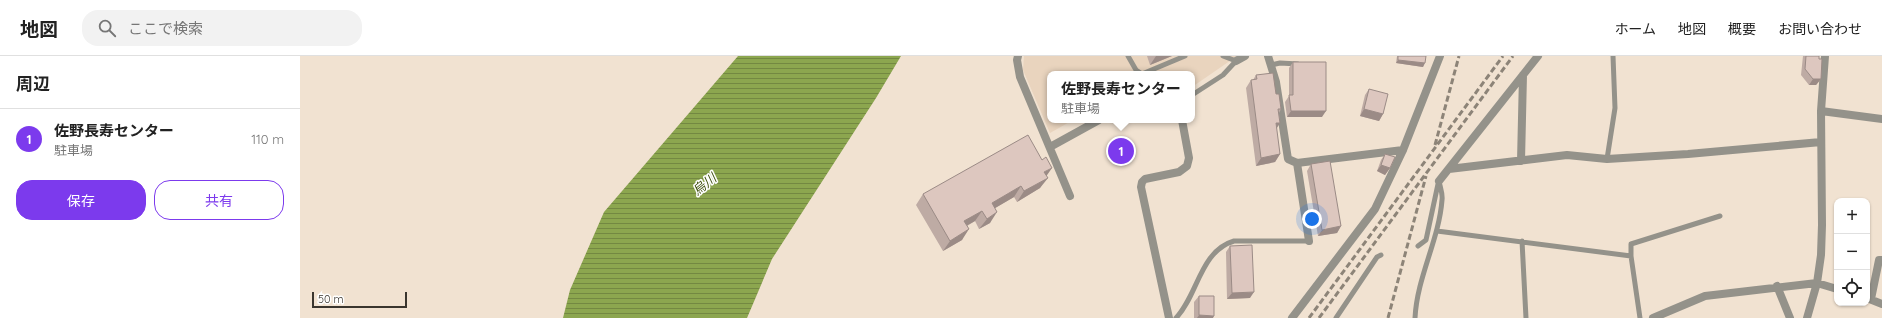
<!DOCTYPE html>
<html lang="ja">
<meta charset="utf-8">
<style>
body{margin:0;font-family:Quicksand,"Noto Sans JP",sans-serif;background:#f2f2f2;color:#222}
.controls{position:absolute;right:12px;bottom:12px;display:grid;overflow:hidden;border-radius:8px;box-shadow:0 1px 3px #0004}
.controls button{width:36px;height:36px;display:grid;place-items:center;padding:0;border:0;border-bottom:1px solid #e0e0e0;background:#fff;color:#222;font:20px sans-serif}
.scale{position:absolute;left:12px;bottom:10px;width:95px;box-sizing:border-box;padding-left:4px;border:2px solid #3a352e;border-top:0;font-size:11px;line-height:14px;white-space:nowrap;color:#3a352e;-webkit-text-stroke:3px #fff;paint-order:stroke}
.you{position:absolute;left:1012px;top:163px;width:14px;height:14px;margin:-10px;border:3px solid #fff;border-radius:50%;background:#1a73e8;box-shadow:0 0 0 6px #1a73e833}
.badge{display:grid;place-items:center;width:26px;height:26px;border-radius:50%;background:#7c3aed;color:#fff;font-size:13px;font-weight:700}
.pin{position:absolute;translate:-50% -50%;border:2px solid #fff;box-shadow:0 1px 4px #0006}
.popup{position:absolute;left:747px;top:15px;width:148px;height:52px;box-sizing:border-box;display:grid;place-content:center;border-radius:8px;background:#fff;filter:drop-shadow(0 1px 3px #0005);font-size:13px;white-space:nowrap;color:#767676}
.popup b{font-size:15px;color:#222}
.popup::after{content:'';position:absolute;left:50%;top:100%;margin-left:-8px;border:8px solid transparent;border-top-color:#fff}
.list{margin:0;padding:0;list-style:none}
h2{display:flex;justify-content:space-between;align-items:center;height:52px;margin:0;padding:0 16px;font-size:17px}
h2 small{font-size:13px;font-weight:400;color:#767676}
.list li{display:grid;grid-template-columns:26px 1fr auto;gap:12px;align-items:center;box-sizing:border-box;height:60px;padding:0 16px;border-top:1px solid #e0e0e0}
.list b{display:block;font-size:15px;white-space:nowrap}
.list p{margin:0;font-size:13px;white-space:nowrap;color:#767676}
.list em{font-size:13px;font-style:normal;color:#767676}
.actions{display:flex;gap:8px;padding:12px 16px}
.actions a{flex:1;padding:9px 0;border:1px solid #7c3aed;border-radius:16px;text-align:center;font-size:14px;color:#7c3aed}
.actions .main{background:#7c3aed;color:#fff}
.icon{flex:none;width:22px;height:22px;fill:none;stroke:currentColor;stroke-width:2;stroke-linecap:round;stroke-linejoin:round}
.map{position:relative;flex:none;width:1582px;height:262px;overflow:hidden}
header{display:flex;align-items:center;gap:24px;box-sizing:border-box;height:56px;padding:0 20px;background:#fff;border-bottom:1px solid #e0e0e0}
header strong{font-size:19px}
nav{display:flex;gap:22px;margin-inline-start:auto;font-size:14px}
.search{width:280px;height:36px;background:#f2f2f2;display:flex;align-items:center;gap:10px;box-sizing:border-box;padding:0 14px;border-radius:16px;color:#767676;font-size:15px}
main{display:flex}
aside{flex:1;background:#fff}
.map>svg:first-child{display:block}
</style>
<header>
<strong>地図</strong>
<div class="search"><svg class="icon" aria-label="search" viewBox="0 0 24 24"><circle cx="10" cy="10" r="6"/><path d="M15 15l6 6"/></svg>ここで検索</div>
<nav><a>ホーム</a><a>地図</a><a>概要</a><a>お問い合わせ</a></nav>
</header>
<main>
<aside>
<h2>周辺<small></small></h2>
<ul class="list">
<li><span class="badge">1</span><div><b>佐野長寿センター</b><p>駐車場</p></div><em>110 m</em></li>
</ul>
<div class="actions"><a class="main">保存</a><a>共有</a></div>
</aside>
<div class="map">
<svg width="1582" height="262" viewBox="0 0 1582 262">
<defs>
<pattern id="water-rules" width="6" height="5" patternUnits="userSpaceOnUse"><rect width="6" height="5" fill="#8ca64f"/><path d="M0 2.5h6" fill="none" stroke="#738842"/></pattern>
</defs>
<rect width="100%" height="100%" fill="#f1e2d1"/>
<path fill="#e9d4be" d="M724 0H937L892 31V18H750V64H773L750 77 723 14Z"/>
<path fill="url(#water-rules)" d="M438 0H601L576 42 472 203 447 262H263L270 234 304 156Z"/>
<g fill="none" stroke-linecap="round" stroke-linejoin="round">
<path stroke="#94928a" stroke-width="5" d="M828 0 836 14 842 18 885 0
M971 9 980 7 998 8
M892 39 923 19 936 5 923 0
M1307 103 1315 52 1313 0
M1137 175 1331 200
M1222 185 1226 262
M1118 190 1126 184 1138 128
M876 262C898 239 900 195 934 185H1009
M1036 262 1077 201 1081 199
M1115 262C1117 221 1139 184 1142 144 1143 138 1140 131 1139 125
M1340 262 1331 200V188L1420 160"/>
<path stroke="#94928a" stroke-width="8" d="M718 0 717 4 720 21 770 140
M968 0 976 26 988 103 997 107 1103 94
M936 5 945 0
M1521 55 1582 63
M750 91 799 64
M1221 105 1223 19
M997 107 1009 185
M1149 113 1267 99 1307 103 1388 98 1521 86
M1139 125 1238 0
M1477 230 1490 262
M1567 242 1582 248
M1571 243 1579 204H1582
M869 262 841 131 842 126 845 123 879 116 887 110 889 102 882 64
M992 262 1075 153 1103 94 1140 0
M1353 262 1405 240 1517 227 1537 233
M1507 262 1517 227 1521 199 1522 169 1521 55 1525 0"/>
<path stroke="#8d8478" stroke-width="3" stroke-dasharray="6 3" stroke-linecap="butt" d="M1135 89 1159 0
M1009 262 1203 0
M1019 262 1213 0
M1088 262 1126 120"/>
</g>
<path fill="#beaba4" d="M847 0H872L850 9Z
M1097 0H1126L1123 11 1096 7Z
M1503 0H1519L1521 23 1516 29H1509L1501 19Z
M993 6 1022 61H987L985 46 989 40V12Z
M956 19 976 38 981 53 979 57 980 67 976 72 980 98 975 106 956 110 946 32 951 24H953Z
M1069 33 1083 58 1079 65 1060 60 1065 39Z
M1085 98 1090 112 1085 119 1077 115 1081 104Z
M1011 108 1041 170 1037 177 1018 180 1007 115Z
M746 120 740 132 717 146 714 141 695 152 690 167 679 173 675 165 667 170 662 184 643 195 616 149 623 138Z
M930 190 950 242 927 243 926 196Z
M899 240 913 262H894V246Z"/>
<path fill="#9b8b86" d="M856 0H872L850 9Z
M1098 4 1125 7 1123 11 1096 7Z
M1513 23H1521L1516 29H1509Z
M1064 53 1083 58 1079 65 1060 60Z
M991 55H1026L1022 61H987Z
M976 67H980L975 75Z
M980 98 975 106 956 110 961 102Z
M1081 109 1090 112 1085 119 1077 115Z
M752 112 745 122 744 116Z
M748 122 740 132 717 146 724 135Z
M721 130 714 141 685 158 692 147Z
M682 155 675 165 657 175 664 165Z
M697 156 690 167 679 173 687 163Z
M1041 170 1037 177 1018 180 1022 174Z
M669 173 662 184 643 195 650 185Z
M954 236 950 242 927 243 932 237Z
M899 259 914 260 913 262H897Z"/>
<path fill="#ddc7bf" stroke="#9b8b86" d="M1098 0H1126L1125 7 1098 4Z
M1506 0H1519V3H1522L1521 23H1513L1505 13Z
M993 6H1026V55H991L989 39H993Z
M973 17 976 38H979L981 53H978L980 67H976L980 98 961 102 951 24 957 23 956 19Z
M1069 33 1088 38 1083 58 1064 53Z
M728 79 742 104 746 101 752 112 744 116 748 122 724 135 721 130 692 147 697 156 687 163 682 155 664 165 669 173 650 185 623 138Z
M1085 98 1095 101 1090 112 1081 109Z
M1030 105 1041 170 1022 174 1011 108Z
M952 189 954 236 932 237 930 190Z
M899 240H914V260L899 259Z"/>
<g text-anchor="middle" stroke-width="3" stroke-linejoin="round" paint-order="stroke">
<g font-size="13" font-style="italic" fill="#3d4e0d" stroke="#fff">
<text transform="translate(404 128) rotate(-39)" y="5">烏川</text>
</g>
</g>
</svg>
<div class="controls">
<button>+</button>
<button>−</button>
<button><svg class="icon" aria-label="locate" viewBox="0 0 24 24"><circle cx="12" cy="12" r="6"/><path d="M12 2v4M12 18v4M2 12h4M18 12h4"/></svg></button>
</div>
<div class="scale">50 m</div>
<div class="you"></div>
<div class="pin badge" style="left:821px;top:95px">1</div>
<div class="popup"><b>佐野長寿センター</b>駐車場</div>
</div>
</main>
